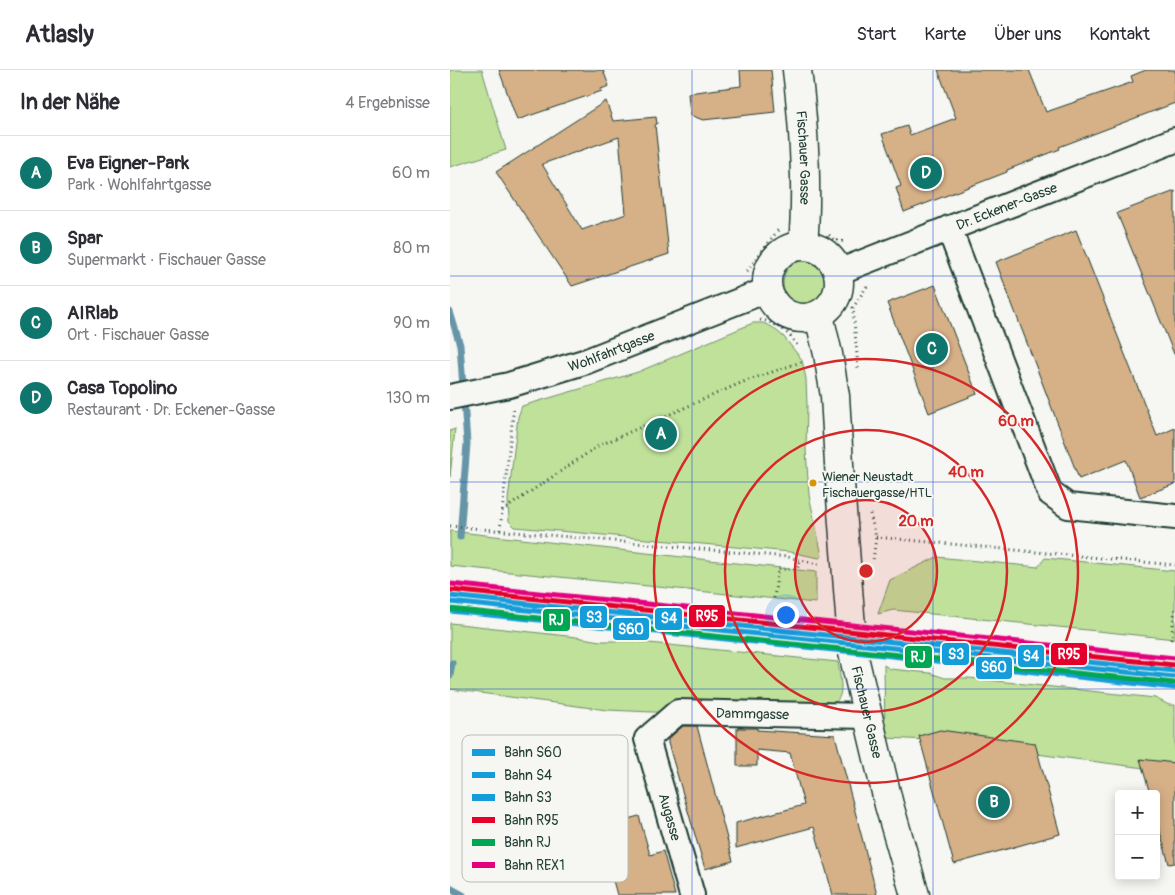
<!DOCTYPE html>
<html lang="de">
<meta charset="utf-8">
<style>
body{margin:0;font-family:Pangolin,sans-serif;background:#f7f7f7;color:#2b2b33}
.controls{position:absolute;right:15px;bottom:15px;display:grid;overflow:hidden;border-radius:5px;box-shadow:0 2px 12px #0003}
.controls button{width:45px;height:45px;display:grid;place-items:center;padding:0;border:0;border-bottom:1px solid #e1e1e2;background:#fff;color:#2b2b33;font:25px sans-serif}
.you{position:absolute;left:335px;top:544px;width:18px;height:18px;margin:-12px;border:4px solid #fff;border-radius:50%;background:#1a73e8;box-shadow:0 0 0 8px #1a73e833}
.badge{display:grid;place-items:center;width:32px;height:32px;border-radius:50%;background:#0f766e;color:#fff;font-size:16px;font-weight:700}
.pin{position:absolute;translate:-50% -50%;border:2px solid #fff;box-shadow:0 1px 5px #0006}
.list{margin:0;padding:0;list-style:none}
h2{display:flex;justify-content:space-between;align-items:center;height:65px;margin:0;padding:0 20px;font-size:21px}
h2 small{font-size:16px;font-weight:400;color:#7c7c81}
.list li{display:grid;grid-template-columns:32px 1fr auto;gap:15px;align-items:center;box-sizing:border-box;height:75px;padding:0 20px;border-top:1px solid #e1e1e2}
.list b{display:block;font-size:19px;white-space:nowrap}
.list p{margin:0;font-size:16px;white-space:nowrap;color:#7c7c81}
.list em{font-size:16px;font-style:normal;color:#7c7c81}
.map{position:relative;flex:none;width:725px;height:825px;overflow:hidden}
header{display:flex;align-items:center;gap:30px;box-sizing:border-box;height:70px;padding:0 25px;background:#fff;border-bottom:1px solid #e1e1e2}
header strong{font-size:24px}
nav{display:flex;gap:28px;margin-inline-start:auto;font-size:18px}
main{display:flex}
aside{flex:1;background:#fff}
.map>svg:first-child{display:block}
</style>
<header>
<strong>Atlasly</strong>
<nav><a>Start</a><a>Karte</a><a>Über uns</a><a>Kontakt</a></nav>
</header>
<main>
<aside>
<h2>In der Nähe<small>4 Ergebnisse</small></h2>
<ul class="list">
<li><span class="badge">A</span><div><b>Eva Eigner-Park</b><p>Park · Wohlfahrtgasse</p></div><em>60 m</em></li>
<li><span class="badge">B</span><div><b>Spar</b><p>Supermarkt · Fischauer Gasse</p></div><em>80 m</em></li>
<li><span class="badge">C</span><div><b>AIRlab</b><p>Ort · Fischauer Gasse</p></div><em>90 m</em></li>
<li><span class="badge">D</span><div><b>Casa Topolino</b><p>Restaurant · Dr. Eckener-Gasse</p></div><em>130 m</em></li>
</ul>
</aside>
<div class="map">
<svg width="725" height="825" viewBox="0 0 725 825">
<rect width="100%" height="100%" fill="#f6f6f2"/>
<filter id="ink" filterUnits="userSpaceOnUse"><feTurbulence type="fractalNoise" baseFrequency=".02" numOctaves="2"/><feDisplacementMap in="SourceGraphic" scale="10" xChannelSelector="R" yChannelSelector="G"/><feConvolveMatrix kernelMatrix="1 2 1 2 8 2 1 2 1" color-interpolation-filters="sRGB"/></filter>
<g filter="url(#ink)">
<path fill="#bfe19a" stroke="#6f8f67" d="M0 0H32L56 80 0 97Z
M333 213a23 23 0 1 1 46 0a23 23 0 1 1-46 0Z
M303 253H313L322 257 334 267 352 290 356 309 357 335 356 380 359 425 372 486 369 488 340 482 65 457 59 451 58 430 68 347 72 336 188 302Z
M5 359 0 407V361Z
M0 461 366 502V533L0 496Z
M487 487 588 497 595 488 725 501V569L443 540 428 544 440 510Z
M0 553 126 567 150 571H179L388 592C394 632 394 627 361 649L157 640 0 619Z
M434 595 440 599 480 603 495 608H519L705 628 719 635H725V702L479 670 435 668Z"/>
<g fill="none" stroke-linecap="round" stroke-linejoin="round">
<path stroke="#6695a8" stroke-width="7" d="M0 242 10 275 17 373 10 467
M0 606 2 593
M0 818 13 825"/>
</g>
<path fill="#d6b087" stroke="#1f3d34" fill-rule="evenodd" d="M49 0H153L159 16 151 19 152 21 67 50Z
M290 0H321L325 42 253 50 240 45 238 23 291 16Z
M488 0H579L596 42 683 12 681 6 696 0H725V33L609 77 610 79 557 100V102L454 142 446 118 451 116 432 64 457 56 460 65 506 48Z
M156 31 163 51 206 47 207 54 205 55 219 184 122 216 46 102ZM169 67 176 144 132 160 92 94Z
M725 121V284H724L667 143Z
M626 160 707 366 725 358V414L690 427 676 390 629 409 546 192Z
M485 215 527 324 479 343 437 233Z
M233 656H247L283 791 255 799 218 673V669Z
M287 658H307V660L385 665 427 825H383L364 757 286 778V753L354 735 340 683 307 680V696H287Z
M490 660 585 673 610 764 504 794 469 666Z
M690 689 725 693V793L719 794 706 747V724H700Z
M189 746 200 785 213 781 225 825H167L159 796 166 794 155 755Z"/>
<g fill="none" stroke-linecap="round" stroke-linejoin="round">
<defs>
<g id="minor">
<path d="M499 158 600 423 618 436 725 447"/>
<path id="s1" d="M388 202 725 70"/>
<path id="s2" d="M0 327 59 315 137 291 317 220"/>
<path id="s3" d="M242 825 197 669 228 642 418 646"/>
</g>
<g id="major">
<path id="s4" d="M347 0C354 58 358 117 353 175"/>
<circle cx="353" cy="212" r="36"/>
<path id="s5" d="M369 246 378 284 385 326 391 428 403 583 439 735 465 825"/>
</g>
</defs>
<use href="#minor" stroke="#1f3d34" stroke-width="28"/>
<use href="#major" stroke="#1f3d34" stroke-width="31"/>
<path stroke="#1f3d34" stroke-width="3" stroke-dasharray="1 4" stroke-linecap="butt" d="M379 165 384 170 395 172
M297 201 328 160
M310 250C327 252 340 263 348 277
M408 298 403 238 417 216
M52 441 148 376 293 312 354 291
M420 444 426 467 423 491
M0 456 338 487 372 495
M50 460 64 336
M426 467 725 495
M324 528 328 499H347L350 491
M721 570 725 539"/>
<use href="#minor" stroke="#f6f6f2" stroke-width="24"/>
<use href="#major" stroke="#f6f6f2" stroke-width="28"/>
<defs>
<path id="rail-1" d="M0 541 433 585 725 618"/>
<path id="rail-2" d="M0 526 725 601"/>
<path id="rail-3" d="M0 532 724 607"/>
<path id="rail-4" d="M1 520 725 595"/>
<path id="rail-5" d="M0 539 724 613"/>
<path id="rail-6" d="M1 514 725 588"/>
</defs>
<use href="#rail-1" stroke="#f6f6f2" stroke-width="9"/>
<use href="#rail-2" stroke="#f6f6f2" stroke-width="9"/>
<use href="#rail-3" stroke="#f6f6f2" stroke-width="9"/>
<use href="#rail-4" stroke="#f6f6f2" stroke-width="9"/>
<use href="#rail-5" stroke="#f6f6f2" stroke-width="9"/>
<use href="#rail-6" stroke="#f6f6f2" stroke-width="9"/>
<use href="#rail-1" stroke="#159dd9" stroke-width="5"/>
<use href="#rail-2" stroke="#159dd9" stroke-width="5"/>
<use href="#rail-3" stroke="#159dd9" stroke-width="5"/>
<use href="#rail-4" stroke="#e4002b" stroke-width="5"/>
<use href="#rail-5" stroke="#00a651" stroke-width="5"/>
<use href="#rail-6" stroke="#e5007d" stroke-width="5"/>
</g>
</g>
<path fill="none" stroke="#1d4ed8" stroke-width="1" stroke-opacity="0.55" d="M242 0V825M483 0V825M0 206H725M0 412H725M0 619H725"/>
<circle cx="416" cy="501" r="71" fill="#d62828" fill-opacity=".12"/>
<g fill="none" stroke="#d62828" stroke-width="2.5">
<circle cx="416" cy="501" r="71"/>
<circle cx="416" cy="501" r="141"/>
<circle cx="416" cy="501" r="212"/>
</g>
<circle fill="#d79608" stroke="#f6f6f2" stroke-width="2" cx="363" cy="413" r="4.5"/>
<g text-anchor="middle" stroke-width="4" stroke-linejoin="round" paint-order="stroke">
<g font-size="13" fill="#1f3d34" stroke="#f6f6f2" text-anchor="start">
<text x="372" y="411">Wiener Neustadt<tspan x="372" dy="16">Fischauergasse/HTL</tspan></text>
</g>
<g font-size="14" fill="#1f3d34" stroke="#f6f6f2">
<text dy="5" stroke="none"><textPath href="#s4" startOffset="88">Fischauer Gasse</textPath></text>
<text dy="5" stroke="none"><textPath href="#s1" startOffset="181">Dr. Eckener-Gasse</textPath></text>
<text dy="5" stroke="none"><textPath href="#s2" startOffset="168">Wohlfahrtgasse</textPath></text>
<text dy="5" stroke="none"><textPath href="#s5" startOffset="400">Fischauer Gasse</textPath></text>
<text dy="5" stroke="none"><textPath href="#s3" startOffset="278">Dammgasse</textPath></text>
<text transform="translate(220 747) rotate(74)" y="5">Augasse</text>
</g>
</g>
<rect x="12" y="665" width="166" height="147" rx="8" fill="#f6f6f2" stroke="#b6beb9" stroke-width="1"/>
<rect x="22" y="679" width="23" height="7" fill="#159dd9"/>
<rect x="22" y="702" width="23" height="6" fill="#159dd9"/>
<rect x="22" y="724" width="23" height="7" fill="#159dd9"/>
<rect x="22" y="747" width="23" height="6" fill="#e4002b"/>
<rect x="22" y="769" width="23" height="7" fill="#00a651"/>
<rect x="22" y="792" width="23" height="6" fill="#e5007d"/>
<g font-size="14" fill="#1f3d34">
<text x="54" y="687">Bahn S60</text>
<text x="54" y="710">Bahn S4</text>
<text x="54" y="732">Bahn S3</text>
<text x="54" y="755">Bahn R95</text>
<text x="54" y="777">Bahn RJ</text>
<text x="54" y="800">Bahn REX1</text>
</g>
<circle cx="416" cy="501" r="8" fill="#d62828" stroke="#f6f6f2" stroke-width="2.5"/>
<g font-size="15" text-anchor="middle" font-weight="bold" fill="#d62828" stroke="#f6f6f2" stroke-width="4" stroke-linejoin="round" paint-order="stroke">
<text x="566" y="356">60 m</text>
<text x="516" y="407">40 m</text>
<text x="466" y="456">20 m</text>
</g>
<g stroke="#f6f6f2" stroke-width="2">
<rect x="238" y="534" width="38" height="24" rx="5" fill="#e4002b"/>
<rect x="129" y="535" width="29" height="24" rx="5" fill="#159dd9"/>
<rect x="204" y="537" width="29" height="24" rx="5" fill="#159dd9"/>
<rect x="92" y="538" width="29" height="24" rx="5" fill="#00a651"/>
<rect x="162" y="547" width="38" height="24" rx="5" fill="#159dd9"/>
<rect x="600" y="572" width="38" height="24" rx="5" fill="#e4002b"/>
<rect x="491" y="572" width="29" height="24" rx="5" fill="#159dd9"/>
<rect x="567" y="574" width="28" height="24" rx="5" fill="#159dd9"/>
<rect x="454" y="575" width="29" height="24" rx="5" fill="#00a651"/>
<rect x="525" y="586" width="38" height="24" rx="5" fill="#159dd9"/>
</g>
<g font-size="14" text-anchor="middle" font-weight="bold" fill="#fff">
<text x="257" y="551">R95</text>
<text x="144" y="552">S3</text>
<text x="219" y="553">S4</text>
<text x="106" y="555">RJ</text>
<text x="181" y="564">S60</text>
<text x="619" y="589">R95</text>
<text x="506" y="589">S3</text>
<text x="581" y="591">S4</text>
<text x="468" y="592">RJ</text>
<text x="544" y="602">S60</text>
</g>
</svg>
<div class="controls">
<button>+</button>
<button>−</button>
</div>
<div class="you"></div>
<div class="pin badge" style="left:211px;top:364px">A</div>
<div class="pin badge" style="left:544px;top:732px">B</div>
<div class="pin badge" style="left:482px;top:279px">C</div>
<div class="pin badge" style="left:476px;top:103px">D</div>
</div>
</main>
